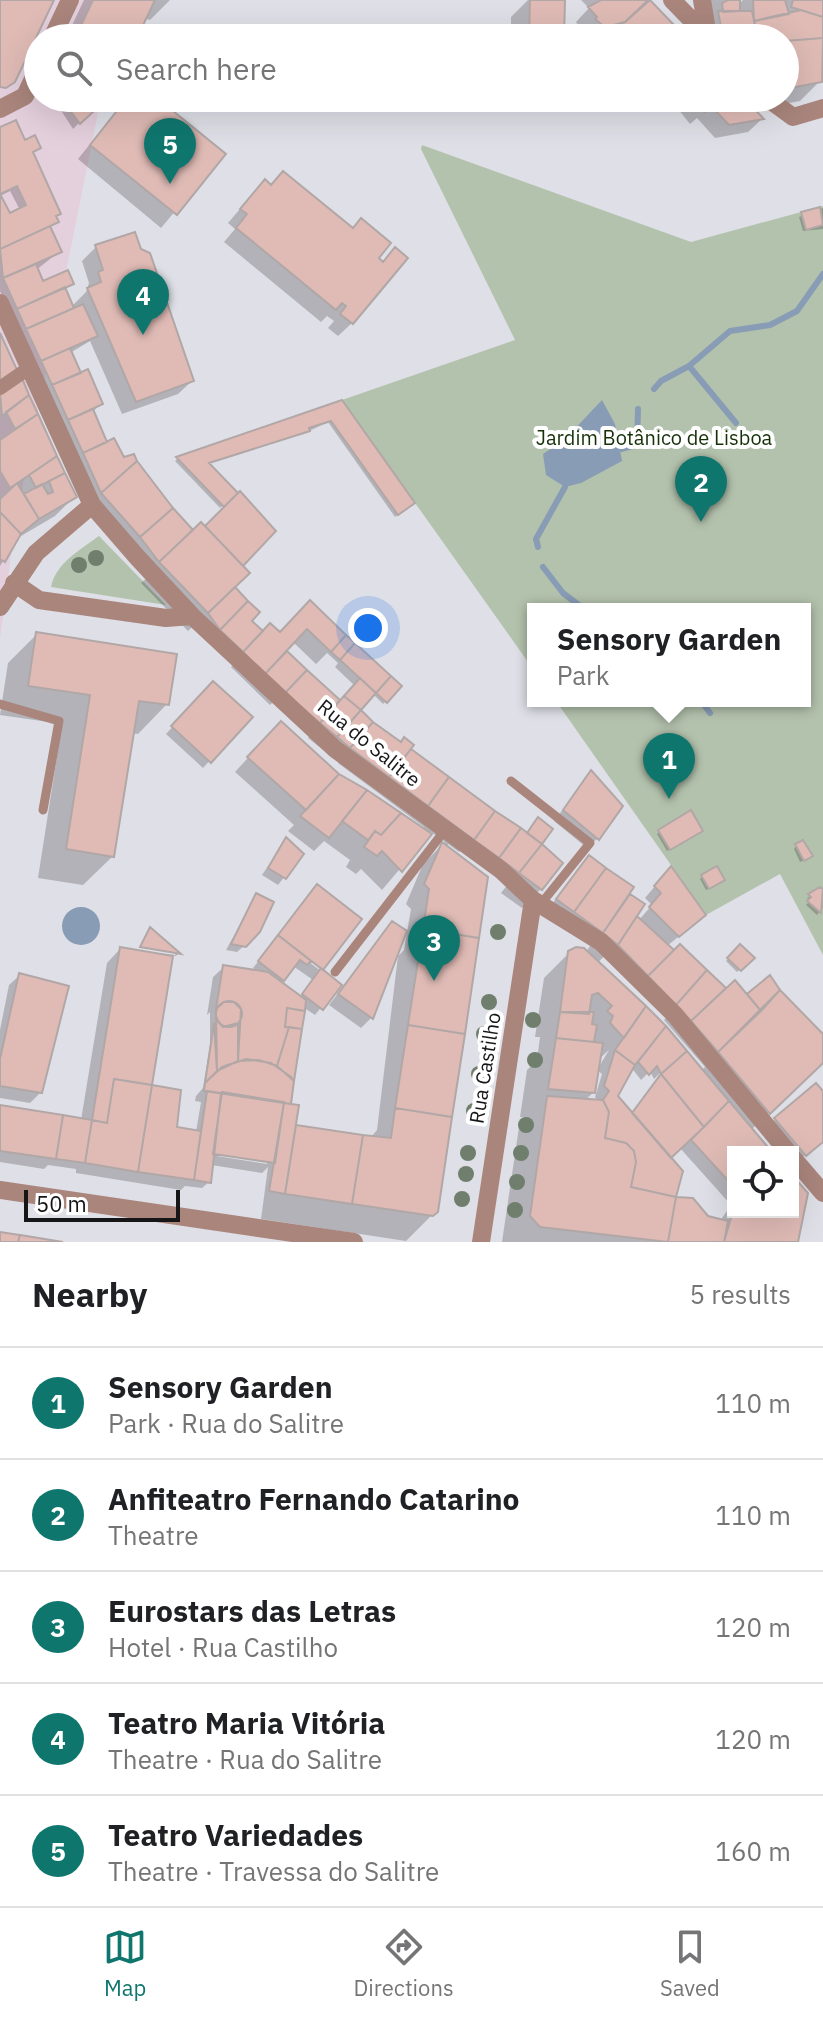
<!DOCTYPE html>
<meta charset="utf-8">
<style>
body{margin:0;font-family:"IBM Plex Sans",sans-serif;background:#f6f6f6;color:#202124}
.controls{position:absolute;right:24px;bottom:24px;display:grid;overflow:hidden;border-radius:0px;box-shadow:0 8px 32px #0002}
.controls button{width:72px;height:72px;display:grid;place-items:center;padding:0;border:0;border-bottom:2px solid #e0e0e0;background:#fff;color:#202124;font:40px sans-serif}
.scale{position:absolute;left:24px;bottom:20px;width:156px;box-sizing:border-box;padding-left:8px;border:4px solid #161619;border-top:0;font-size:22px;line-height:28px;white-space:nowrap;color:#161619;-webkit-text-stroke:6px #fff;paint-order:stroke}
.you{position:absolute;left:368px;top:628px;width:28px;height:28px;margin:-20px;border:6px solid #fff;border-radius:50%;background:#1a73e8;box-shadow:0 0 0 12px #1a73e833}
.badge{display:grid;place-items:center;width:52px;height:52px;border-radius:50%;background:#0f766e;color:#fff;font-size:26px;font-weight:700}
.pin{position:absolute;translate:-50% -66px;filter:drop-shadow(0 2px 4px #0008)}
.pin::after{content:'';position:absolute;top:42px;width:28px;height:24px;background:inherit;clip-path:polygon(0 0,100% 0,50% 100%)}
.popup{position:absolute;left:527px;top:603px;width:284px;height:104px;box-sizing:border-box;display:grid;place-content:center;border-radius:0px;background:#fff;filter:drop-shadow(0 2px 6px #0005);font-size:26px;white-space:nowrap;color:#757577}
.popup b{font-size:30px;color:#202124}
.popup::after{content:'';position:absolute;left:50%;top:100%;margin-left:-16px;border:16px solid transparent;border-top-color:#fff}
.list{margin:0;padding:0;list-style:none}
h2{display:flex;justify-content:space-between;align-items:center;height:104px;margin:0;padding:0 32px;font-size:34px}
h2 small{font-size:26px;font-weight:400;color:#757577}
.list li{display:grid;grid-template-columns:52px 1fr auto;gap:24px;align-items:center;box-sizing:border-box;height:112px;padding:0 32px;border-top:2px solid #e0e0e0}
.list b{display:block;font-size:30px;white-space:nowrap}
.list p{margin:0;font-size:26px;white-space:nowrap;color:#757577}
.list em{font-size:26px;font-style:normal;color:#757577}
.icon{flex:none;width:44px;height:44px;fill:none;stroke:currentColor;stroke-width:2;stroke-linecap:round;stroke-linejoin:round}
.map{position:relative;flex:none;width:823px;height:1242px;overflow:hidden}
.search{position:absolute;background:#fff;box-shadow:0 8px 32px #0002;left:24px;right:24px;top:24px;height:88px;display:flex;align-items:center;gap:20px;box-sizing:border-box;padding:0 28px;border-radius:44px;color:#757577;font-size:30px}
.sheet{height:664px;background:#fff}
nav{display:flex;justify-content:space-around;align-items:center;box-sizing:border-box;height:112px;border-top:2px solid #e0e0e0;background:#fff;font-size:22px;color:#757577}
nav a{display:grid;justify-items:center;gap:4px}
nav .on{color:#0f766e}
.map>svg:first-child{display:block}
</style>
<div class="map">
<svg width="823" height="1242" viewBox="0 0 823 1242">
<rect width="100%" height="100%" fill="#dfdfe7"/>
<path fill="#e4cfdc" d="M0 0H121L113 38H38V98H101L15 524 0 639Z"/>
<path fill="#b3c2ad" d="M422 145 691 242 823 206V955L780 874 706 915 556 701H805V609H533V669L342 400 515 340 421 149Z
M99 536 166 605 51 587C56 563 80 550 99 536Z"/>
<path fill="#889cb5" d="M602 400 615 424 622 461 581 483 565 487 546 475 543 454 566 438Z
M62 926a19 19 0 1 1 38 0a19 19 0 1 1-38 0Z"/>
<path fill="#0003" fill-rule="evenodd" d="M84 0H170L150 20 144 18 135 38H66Z
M528 0H563L562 38H511V17Z
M581 0H598L604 6V0H647L683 38H586L576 22 589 8Z
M695 0H738V5L743 0H823L820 81 800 101 753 110 762 119 748 132 715 138 697 118 690 124 674 104 678 98H785V38H701Z
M53 98H94L87 107 90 112 73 129Z
M127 98H154L223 154 161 228 78 159Z
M509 98H555L543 110 509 109Z
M0 129 38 148 32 154 59 213 49 229 59 252 36 270 42 284 72 283 64 290 72 306 86 292 89 283 82 261 96 247 134 234 192 381 178 394 122 414 90 341 70 353 80 375 101 403 92 413 107 445 192 533 205 529 232 501 230 498 220 508 175 461 177 459 341 402 410 506 395 517 328 422 305 433 207 464 238 496 240 566 233 587 249 621 263 633 279 634 310 603 400 686 383 704 373 694 359 711 539 844 541 889 522 908 501 893 512 879 466 845 459 852 448 844 446 848 436 1211 406 1241 261 1219 268 1167 262 1173 211 1165 209 1182 202 1188 185 1186 181 1190 76 1173V1169L48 1165 44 1169 0 1162V1107L81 1120 107 963 120 949 176 955 171 950 141 945 150 929 178 954 176 956 171 955 150 1084 174 1129 196 1132 201 1102 195 1101 196 1096 203 1088 210 1045V1012L207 1015 213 977 224 967 259 972 253 968 317 887 309 962 339 985 315 1015 303 1007 289 1106 293 1127 371 1137 377 1130 398 956 404 950 411 909 406 904 423 864 445 842 431 832 382 890 361 869 356 874 346 867 350 860 324 841 314 851 288 831 294 825 235 772 267 737 338 776 422 830 424 827 338 763 344 755 329 742 322 749 308 738 311 734 291 684 270 705 231 667 234 664 201 618 188 631 141 583 150 575 90 502 0 291V197L9 215 20 210 10 191 0 196ZM293 642 316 664 327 653 338 663 335 667 355 686 340 703 284 651ZM293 966 313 980 299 998 280 983ZM204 1151 267 1160V1164L204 1154Z
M251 196 381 263 395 250 352 323 338 336 328 328 334 321 327 316 321 322 224 242 235 229 228 223Z
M823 208V229L803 231 799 217Z
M21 381 74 497 55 516 16 539 0 566V396Z
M37 634 167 704 138 734 132 733 113 856 83 885 38 878 62 724 0 715 8 663Z
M213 683 250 717 203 768 166 734Z
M591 773 598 838 587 848 554 821Z
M660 831 698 833 667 851 657 834Z
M286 840 302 854 278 885 262 875Z
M796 846 807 859 800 862 794 849Z
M589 858 622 902 630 897 639 920 652 905 645 898 661 879 693 925 667 946 674 953 680 946 726 991 746 997 770 978 778 991 823 1037V1061L751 1130 770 1152H733V1212H793V1179L796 1242H502L519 1127 528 1118 520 1117 527 1070 537 1060 540 1037H535L544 978 569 953 586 952 592 943 547 910ZM607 954 667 1017 664 1020 705 1067 701 1071 658 1033 597 963ZM609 1050 597 1070 602 1074 595 1097 599 1102 585 1100 594 1092 598 1060ZM631 1067 641 1080 650 1071 654 1079 660 1073 663 1076 631 1115 615 1096ZM680 1148 731 1205 720 1221 674 1199 669 1159Z
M702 877 720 883 706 890 700 879Z
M820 889 823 907 817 915 806 905 810 901 807 898Z
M256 896 245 945 237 952 226 950Z
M392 923 404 932 371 1018 361 1028 329 1005Z
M740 947 752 958 737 972 726 961Z
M20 975 41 1092 30 1103 0 1098V1030L9 985Z
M815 1085 823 1095V1140L798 1161 768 1126Z"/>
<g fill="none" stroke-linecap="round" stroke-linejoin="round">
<path stroke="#889cb5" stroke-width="6" d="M689 366 736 423
M654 389 661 381 689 366 730 331 770 325 797 311 823 274
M621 449 637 445 638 409
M538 547 536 539 565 487
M543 567 563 593 584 609
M701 701 710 713"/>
</g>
<path fill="#e0bbb6" stroke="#b1a7a6" stroke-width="2" fill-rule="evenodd" d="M0 0H54L15 82 6 88 0 87Z
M93 0H155L137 38H75Z
M530 0H565L564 38H529Z
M601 0H648L625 22 606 28 595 19 597 17 588 7Z
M650 0 673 24 657 38H615L602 28 625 22Z
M728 0H740V11L723 12 722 3Z
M753 0H785L789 14 754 21Z
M793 0H823V17L791 7Z
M801 10 823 17V38L785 41V38H758L754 21Z
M718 11H752L758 38H723Z
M673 24 686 38H657Z
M823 38 822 82 785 89V41Z
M61 98H97L89 107 93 112 80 124Z
M127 98H157L226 154 177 215 90 145Z
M694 98H723L705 112Z
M723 98H744L764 119 729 125 711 106Z
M16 120 25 140 35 135 41 148 33 152 61 214 56 216 59 222 0 249V127ZM17 186 26 205 10 213 0 194Z
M283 171 353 228 361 218 391 243 379 258 383 262 395 247 408 258 353 324 340 314 346 306 342 303 336 310 236 228 247 214 240 209 265 179 271 185Z
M820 207 823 225 806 230 801 212Z
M50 226 62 252 3 278 0 249Z
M135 232 141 249 150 253 194 381 136 402 87 288 101 282 98 272 103 270 95 245Z
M36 264 43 281 68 270 74 284 17 309 3 278Z
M65 287 74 308 26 329 17 309Z
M83 304 98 336 41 361 26 329Z
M0 333 17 370 0 382Z
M70 348 81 373 52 385 41 361Z
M88 369 103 404 68 420 52 385Z
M22 378 29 395 2 416 0 393Z
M29 395 38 414 15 429 6 412Z
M342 400 415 503 398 515 331 421 309 428 310 431 209 463 238 493 224 507 176 457Z
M93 409 107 442 83 453 68 420Z
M38 414 57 456 10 488 0 471V440Z
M114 438 124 457 134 454 137 461 101 493 83 453Z
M57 456 65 473 36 488 29 475Z
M137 461 173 508 140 537 101 493Z
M65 473 77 497 39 519 24 494 42 484 48 494 53 492 49 481Z
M17 483 39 519 21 534 0 512V499Z
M240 491 276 531 243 566 205 526Z
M173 508 193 530 159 562 140 537Z
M0 512 21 534 5 562 0 559Z
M201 522 250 573 208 613 159 562Z
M235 587 248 601 220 630 208 613Z
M310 600 346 635 331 652 307 629 265 674 243 652 270 623 280 632Z
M248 601 260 612 252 621 263 631 243 652 220 630Z
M36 632 177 654 169 705 139 701 114 857 66 849 90 695 28 686Z
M346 635 355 643 340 660 331 652Z
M355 643 391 676 376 693 340 660Z
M287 651 307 670 285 693 265 674Z
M307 670 340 700 320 723 285 693Z
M391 676 402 686 387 703 376 693Z
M360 678 376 693 361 710 344 696Z
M213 681 253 717 211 763 171 726Z
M344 696 361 710 337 737 320 723Z
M361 710 373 722 350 748 337 737Z
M281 721 339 774 306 810 247 757Z
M373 722 401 742 404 737 414 745 389 777 350 748Z
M411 749 449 777 428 806 389 777Z
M591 770 623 806 599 840 563 810Z
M339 774 367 790 329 838 300 816Z
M449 777 495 811 474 840 428 806Z
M367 790 401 813 381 835 375 831 368 840 342 821Z
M691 810 703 831 670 850 658 830Z
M495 811 521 828 499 858 474 840Z
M401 813 432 834 402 872 382 851 377 856 364 847 375 831 381 835Z
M538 817 553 829 542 844 527 833Z
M521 828 542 844 519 873 499 858Z
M286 837 304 854 286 879 268 868Z
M803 840 813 856 804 861 795 844Z
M442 842 488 877 479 938 423 929 429 889 424 884Z
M542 844 563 863 542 890 519 873Z
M589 855 606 868 574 912 556 899Z
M671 866 706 915 679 937 649 907 661 893 654 886Z
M717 866 725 880 709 889 701 875Z
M606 868 634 887 603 933 574 912Z
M317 884 362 919 323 970 278 935Z
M820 887 823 889 821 913 807 901 811 897 808 894Z
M256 893 274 902 260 932 246 947 231 944Z
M630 894 645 904 618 945 603 933Z
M637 916 674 950 648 976 618 945Z
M392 921 407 931 373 1019 338 994Z
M150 927 181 954 140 947Z
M423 929 479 938 465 1034 408 1025Z
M278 935 311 961 307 965 300 960 284 981 258 961Z
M680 944 707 970 676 1005 648 976Z
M740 944 755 958 741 971 727 958Z
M120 947 173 956 152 1085 114 1079 107 1123 92 1120Z
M576 947 584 948 646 1006 624 1038 610 1023 613 1016 607 1011 612 1006 598 993 592 995 589 1014 560 1012 568 951Z
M223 965 268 972 306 1000 305 1011 287 1008 285 1027H289L277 1066 259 1060 238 1061 241 1009 234 1002H224L216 1009Z
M321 968 342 985 323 1010 302 994Z
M707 970 726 988 691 1021 676 1005Z
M19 973 69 986 42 1093 0 1086V1059Z
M770 975 780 990 761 1011 747 994Z
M735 980 761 1011 718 1052 691 1021Z
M780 990 823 1034V1063L770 1114 718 1052Z
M216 1014a13 13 0 1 1 26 0a13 13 0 1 1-26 0Z
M646 1006 666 1026 635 1065 615 1050Z
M287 1008 305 1011 302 1029 285 1027Z
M216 1009V1019L223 1027 238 1023V1061L217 1071Z
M560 1012H594L592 1024 597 1025 594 1042 556 1038Z
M214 1023 217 1071 205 1083Z
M408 1025 465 1034 452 1117 395 1108Z
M666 1026 687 1051 661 1074 657 1066 649 1075 638 1062Z
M289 1027 302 1029 294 1081 277 1066Z
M556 1038 603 1043 595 1093 548 1089Z
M615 1050 635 1065 618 1096 683 1171 676 1197 631 1187 636 1162 634 1151 626 1143 605 1138 609 1112 603 1100 609 1091 604 1086Z
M687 1051 729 1101 704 1127 661 1074Z
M246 1059 271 1063 291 1077 294 1081 291 1104 204 1091 205 1083 222 1067Z
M661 1074 704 1127 671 1158 632 1113Z
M114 1079 152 1085 138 1172 85 1163 92 1120 107 1123Z
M816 1083 823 1091V1142L806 1156 774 1118Z
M152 1085 181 1090 177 1127 201 1131 194 1180 138 1172Z
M207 1091 221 1093 211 1183 194 1180Z
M222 1092 284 1102 275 1163 213 1154Z
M547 1096 603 1100 609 1112 605 1138 626 1143 634 1151 636 1162 631 1187 676 1197 668 1242 540 1227 530 1216Z
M729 1101 772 1152H733V1186L691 1140Z
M284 1103 299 1105 285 1194 269 1191Z
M0 1105 63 1115 56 1159 0 1151Z
M395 1108 452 1117 438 1212 433 1216 352 1204 363 1135 391 1138Z
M63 1115 92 1120 85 1163 56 1159Z
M296 1125 363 1135 352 1204 285 1194Z
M793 1176 808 1193 798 1242H724L733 1211 793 1212Z
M676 1197 693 1198 708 1216 728 1221 724 1242H668Z
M0 1232 20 1235 18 1242H0Z
M20 1235 63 1242H18Z"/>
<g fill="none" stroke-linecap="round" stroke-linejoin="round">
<path stroke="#a9857c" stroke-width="9" d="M0 704 59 721 43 810
M511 781 590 843 540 905
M335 972 445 830"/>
<path stroke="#a9857c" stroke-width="14" d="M0 388 29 368"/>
<path stroke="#a9857c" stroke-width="18" d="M672 0 709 38
M702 0 708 37
M52 38 70 0
M767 98 793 117 823 108
M0 109 25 96 38 68
M0 303 92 505 137 557 192 616 335 749 501 870 533 900 601 942 675 1015 788 1152
M14 583 39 600 166 618 192 616
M0 607 36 553 92 505
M793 1158 823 1193
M0 1190 354 1242
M481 1242 533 900"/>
</g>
<g fill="#707f6d">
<circle cx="96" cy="558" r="8"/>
<circle cx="79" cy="565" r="8"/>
<circle cx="498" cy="932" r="8"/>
<circle cx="489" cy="1002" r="8"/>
<circle cx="533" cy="1020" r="8"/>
<circle cx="484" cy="1034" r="8"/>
<circle cx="535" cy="1060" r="8"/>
<circle cx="479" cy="1074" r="8"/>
<circle cx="474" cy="1111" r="8"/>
<circle cx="526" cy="1125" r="8"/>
<circle cx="468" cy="1153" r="8"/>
<circle cx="521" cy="1153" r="8"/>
<circle cx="466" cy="1174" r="8"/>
<circle cx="517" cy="1182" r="8"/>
<circle cx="462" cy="1199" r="8"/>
<circle cx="515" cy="1210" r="8"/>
</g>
<g text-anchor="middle" stroke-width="8" stroke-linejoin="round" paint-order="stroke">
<g font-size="20" fill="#163109" stroke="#fff">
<text x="654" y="445">Jardim Botânico de Lisboa</text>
</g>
<g font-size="20" fill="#161619" stroke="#fff">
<text transform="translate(369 743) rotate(39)" y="7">Rua do Salitre</text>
<text transform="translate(485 1068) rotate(-81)" y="7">Rua Castilho</text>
</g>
</g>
</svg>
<div class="controls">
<button><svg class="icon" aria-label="locate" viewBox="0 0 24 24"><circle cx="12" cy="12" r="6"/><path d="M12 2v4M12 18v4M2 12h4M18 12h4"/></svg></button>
</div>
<div class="scale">50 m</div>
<div class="you"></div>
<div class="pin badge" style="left:669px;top:799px">1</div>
<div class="popup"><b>Sensory Garden</b>Park</div>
<div class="pin badge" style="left:701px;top:522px">2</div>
<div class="pin badge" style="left:434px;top:981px">3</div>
<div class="pin badge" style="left:143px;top:335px">4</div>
<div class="pin badge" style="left:170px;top:184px">5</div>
<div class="search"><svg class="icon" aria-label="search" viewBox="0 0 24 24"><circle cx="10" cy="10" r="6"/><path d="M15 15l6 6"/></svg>Search here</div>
</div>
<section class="sheet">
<h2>Nearby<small>5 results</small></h2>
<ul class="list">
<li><span class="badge">1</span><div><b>Sensory Garden</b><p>Park · Rua do Salitre</p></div><em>110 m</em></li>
<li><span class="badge">2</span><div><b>Anfiteatro Fernando Catarino</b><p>Theatre</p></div><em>110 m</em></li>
<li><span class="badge">3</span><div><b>Eurostars das Letras</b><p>Hotel · Rua Castilho</p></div><em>120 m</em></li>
<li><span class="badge">4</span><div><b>Teatro Maria Vitória</b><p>Theatre · Rua do Salitre</p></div><em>120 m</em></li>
<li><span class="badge">5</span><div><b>Teatro Variedades</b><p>Theatre · Travessa do Salitre</p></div><em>160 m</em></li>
</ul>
</section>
<nav>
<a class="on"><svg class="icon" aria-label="map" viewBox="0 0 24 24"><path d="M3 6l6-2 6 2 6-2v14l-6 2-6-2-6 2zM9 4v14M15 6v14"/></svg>Map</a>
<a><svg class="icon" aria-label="directions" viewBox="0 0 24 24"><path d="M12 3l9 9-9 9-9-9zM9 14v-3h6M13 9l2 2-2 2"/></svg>Directions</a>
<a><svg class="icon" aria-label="saved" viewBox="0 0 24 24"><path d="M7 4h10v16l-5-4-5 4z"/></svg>Saved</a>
</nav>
